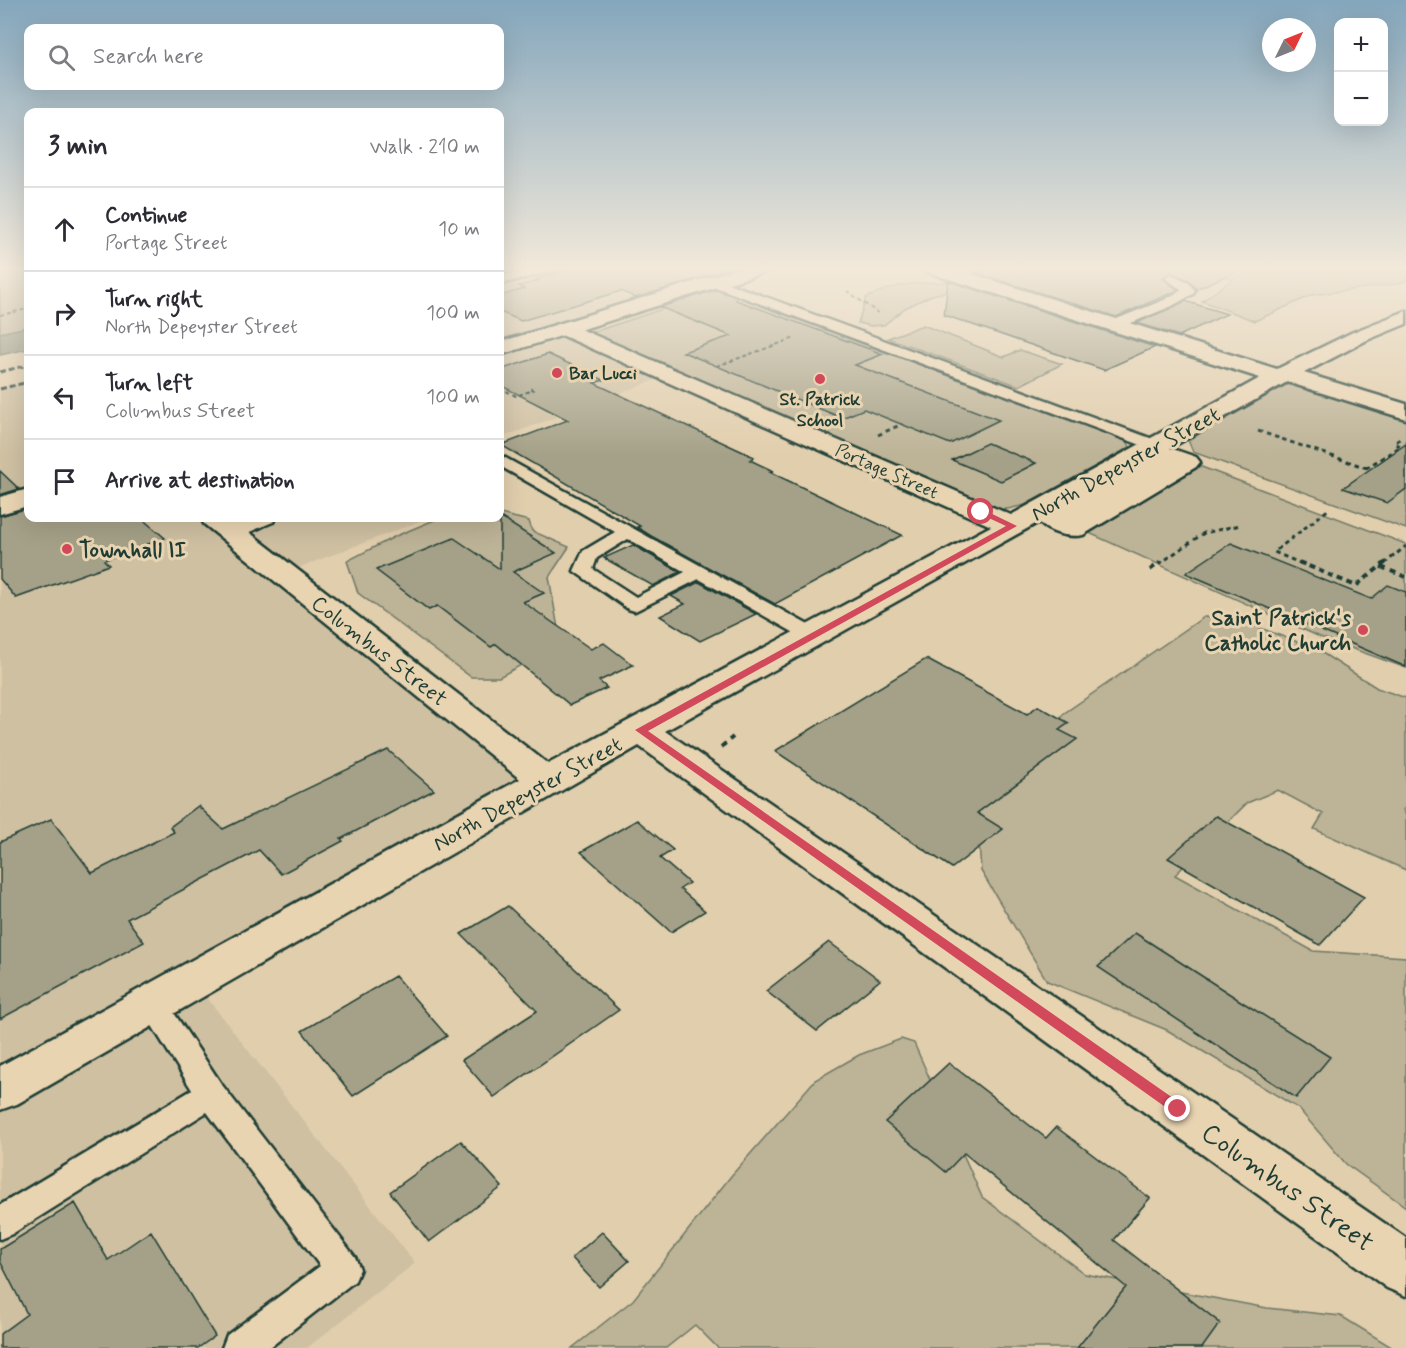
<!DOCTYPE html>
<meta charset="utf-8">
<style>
body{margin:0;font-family:Mynerve,sans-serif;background:#f2f2f3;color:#2b2b33}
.controls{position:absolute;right:18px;top:18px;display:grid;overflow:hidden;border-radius:12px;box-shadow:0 6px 24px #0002}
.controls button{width:54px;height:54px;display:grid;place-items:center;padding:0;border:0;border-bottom:2px solid #e1e1e2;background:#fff;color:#2b2b33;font:30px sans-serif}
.compass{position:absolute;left:1262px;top:18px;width:54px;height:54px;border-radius:50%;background:#fff;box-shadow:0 6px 24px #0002;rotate:47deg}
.stop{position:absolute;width:18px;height:18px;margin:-14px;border:4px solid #d1495b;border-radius:50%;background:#fff}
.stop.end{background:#d1495b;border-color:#fff;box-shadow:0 2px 6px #0008}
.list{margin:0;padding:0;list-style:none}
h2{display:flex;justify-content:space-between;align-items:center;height:78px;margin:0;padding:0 24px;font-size:26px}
h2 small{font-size:20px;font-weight:400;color:#7c7c81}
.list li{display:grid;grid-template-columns:39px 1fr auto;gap:18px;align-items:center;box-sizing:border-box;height:84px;padding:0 24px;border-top:2px solid #e1e1e2}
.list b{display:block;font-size:22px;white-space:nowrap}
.list p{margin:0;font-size:20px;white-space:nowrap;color:#7c7c81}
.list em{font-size:20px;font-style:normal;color:#7c7c81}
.icon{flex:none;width:33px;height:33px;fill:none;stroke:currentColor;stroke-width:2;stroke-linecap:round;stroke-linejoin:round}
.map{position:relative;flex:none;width:1406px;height:1348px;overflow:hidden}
.search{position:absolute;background:#fff;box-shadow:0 6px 24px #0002;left:24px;top:24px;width:480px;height:66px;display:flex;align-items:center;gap:15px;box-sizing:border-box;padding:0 21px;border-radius:12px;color:#7c7c81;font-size:22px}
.panel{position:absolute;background:#fff;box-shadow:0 6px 24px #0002;left:24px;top:108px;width:480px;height:414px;border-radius:12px}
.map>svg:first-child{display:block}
</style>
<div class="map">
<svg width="1406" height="1348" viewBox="0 0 1406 1348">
<rect width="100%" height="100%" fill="#e1cead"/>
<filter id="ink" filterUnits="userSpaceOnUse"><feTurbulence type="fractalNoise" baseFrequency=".0167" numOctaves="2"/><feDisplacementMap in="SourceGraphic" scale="12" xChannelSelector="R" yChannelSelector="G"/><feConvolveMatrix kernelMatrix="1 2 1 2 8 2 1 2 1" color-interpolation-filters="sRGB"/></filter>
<g filter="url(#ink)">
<path fill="#cfc0a2" d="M508 267H761L715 281 829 324 669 375 500 438V269Z
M28 382V518H428L285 573 546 781 193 980 415 1263 307 1348H0V389Z"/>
<path fill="#bdb397" stroke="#6e7866" stroke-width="1.5" d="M2 267H20L28 275V327L0 333V273L6 271Z
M1195 267H1280L1298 272 1346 267H1406V281L1397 284 1312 295 1255 321 1202 301 1233 279Z
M958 282 960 289 932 295 905 308 884 325 871 326 858 323 866 298C895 282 925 282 958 282Z
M723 289 1112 434 1127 441 1130 447 1025 505 1008 509H994L590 333Z
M923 325 1004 357 1020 350 1062 364 1019 386 888 338Z
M1288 384H1307L1406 416V529L1193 452 1188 440Z
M1191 463 1406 544V668L1320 637 1080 529Z
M500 514 529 521 532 531 569 547 549 577 559 634 540 655 499 677H471L358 593 347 561 396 536 439 518H500Z
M1204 617 1234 618 1316 649 1377 688 1406 698V806L1403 810 1406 815V870L1314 829 1323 814 1278 790 1247 803 1175 875 1313 951 1406 957V1207L1346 1164 1298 1108 1167 1030 1047 981 981 871 977 813 1042 765 1063 714Z
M901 1039 914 1043 982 1197 1085 1274 1267 1308 1341 1316 1393 1348H718L695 1325 666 1348H572L633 1300 731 1176 815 1080 859 1055Z"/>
<path fill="#8e917a" stroke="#626f5e" stroke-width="1.5" d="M28 327V349L0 355V333Z"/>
<path fill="#a5a188" stroke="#1f3d34" stroke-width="1.5" d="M564 267H734L636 298 621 291 521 321 500 312V296L524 289 519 286 538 281 536 280 568 270Z
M987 267H1246L1196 289 1189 280 1170 272 1163 278 1178 290 1116 317 977 273Z
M948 281 1155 347 1104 370 944 315Z
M716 290 737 297 736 300 883 354 855 365 999 420 950 444 864 409 842 418 683 352 731 336 660 307Z
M1185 301 1227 314 1179 336 1137 323Z
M548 354 604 380 594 383 754 457 750 460 773 471 770 472 902 535 775 604 651 536 637 527 640 526 501 445 568 420 500 385V370Z
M987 443 1036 463 1001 481 952 460Z
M1406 444V489L1387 503 1343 488Z
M0 471 19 489 0 495Z
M28 508V518H141L165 538 104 560 109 565 16 598 0 579V516Z
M500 517 556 553 513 572 544 593 523 602 591 649 604 643 633 665 599 681 607 688 570 705 496 644 491 647 437 606 429 610 376 570 454 538 500 569Z
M1231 543 1371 599 1388 585 1406 592V667L1186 573Z
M633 545 680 572 653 586 604 558Z
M699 582 756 614 700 641 660 616 685 604 671 596Z
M926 659 1027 714 1038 706 1069 723 1059 730 1077 739 977 813 1003 829 952 868 775 751Z
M388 750 434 790 341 839 343 841 281 874 259 850 127 919 144 942 0 1019V842L51 819 92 873 174 832 170 827 198 806 223 829Z
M1216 816 1364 897 1320 945 1168 858Z
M637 820 673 850 660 858 689 883 680 889 705 911 671 932 581 852Z
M508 906 619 1010 494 1097 462 1060 537 1011 461 934Z
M1135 933 1239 1000 1330 1057 1296 1098 1098 967Z
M829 942 880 980 817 1031 766 991Z
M395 976 447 1036 353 1096 302 1031Z
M949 1063 1046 1138 1056 1127 1150 1198 1114 1240 1220 1323 1202 1348H1077L1126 1287 964 1153 946 1172 885 1122Z
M461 1141 502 1187 429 1242 390 1192Z
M75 1203 108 1260 151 1231 215 1336 198 1348H0V1334L27 1314 0 1261V1249Z
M602 1232 629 1261 599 1287 572 1258Z"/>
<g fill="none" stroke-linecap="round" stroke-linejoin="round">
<defs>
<path id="lane" d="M540 267H560L558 270 500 284V276Z
M968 267H985L957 279 951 275Z
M1171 274 1188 282 1195 291 1193 294 1172 306 1119 328H1109L1107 325 1109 322 1164 300 1182 290 1165 278Z
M714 278 1161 442 1163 445 1155 450 1149 448 710 285V279Z
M500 455 821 632 824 636 821 640H807L699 579 635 611 628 609 574 571 583 551 615 532 500 466ZM628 539 685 572 636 597 593 569 597 558Z
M253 518H276L273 522C259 527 240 539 226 536L223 532 226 528Z
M152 992 162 995 222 1085 355 1257 360 1269 355 1281 269 1348H222L227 1335 320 1266 207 1112 12 1234 0 1239V1205L192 1090 138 1003 142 995Z"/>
<path id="street" d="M922 267H950L1277 369 1353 332 1406 311V324L1367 340 1304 373 1406 404V419L1287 382 1170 448 1196 457 1200 462 1196 467 1083 535C1069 538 1048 533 1039 522L665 731 1406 1238V1296L1387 1288 639 746 17 1104 0 1110V1066L520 779 204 524 201 518H231L548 764 991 526 557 333 554 329 557 325 564 323 571 325 1011 515 1260 378 924 271Z"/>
<path id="secondary" d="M742 267H770L768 271 500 355V342Z
M28 489V506L0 514V497Z"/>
</defs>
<use href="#lane" stroke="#1f3d34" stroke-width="5"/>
<use href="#street" stroke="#1f3d34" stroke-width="5"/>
<use href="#secondary" stroke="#1f3d34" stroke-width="5"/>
<path stroke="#1f3d34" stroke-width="2" stroke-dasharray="4 3" stroke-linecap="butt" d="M847 291 878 313
M0 315 28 309
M717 366 795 338
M500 388 516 396 533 390 528 387"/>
<path stroke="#1f3d34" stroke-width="3" stroke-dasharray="4.5 4" stroke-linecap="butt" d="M1258 431 1370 469
M878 435 902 424
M1366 468 1401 446 1394 443 1400 439
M1159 564 1204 533 1240 525
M1302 564 1274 552 1329 509
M1384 564 1406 546"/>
<path stroke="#1f3d34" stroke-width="4" stroke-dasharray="6 4.5" stroke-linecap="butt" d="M1299 562 1356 586 1386 562
M1381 567 1406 577
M1150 570 1161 562
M721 747 733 737"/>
<use href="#lane" fill="#e9d4b2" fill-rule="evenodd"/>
<use href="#street" fill="#e9d4b2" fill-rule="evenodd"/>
<use href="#secondary" fill="#e9d4b2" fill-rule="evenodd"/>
<path stroke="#1f3d34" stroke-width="3" stroke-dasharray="6 3" stroke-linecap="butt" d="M500 269 508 267
M0 372 28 365
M0 389 28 382"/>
</g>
</g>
<linearGradient id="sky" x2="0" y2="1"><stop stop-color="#84a6bc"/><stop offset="0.59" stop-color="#f2e9da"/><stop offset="1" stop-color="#f2e9da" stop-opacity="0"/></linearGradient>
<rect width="1406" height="456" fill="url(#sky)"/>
<path fill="#d1495b" d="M978 510H984L1017 526 648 731 1183 1105 1185 1109 1183 1114 1178 1116 635 730 1006 526 978 513Z"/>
<g fill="#d1495b" stroke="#e9d4b2" stroke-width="2">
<circle cx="557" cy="373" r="6"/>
<circle cx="820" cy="379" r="6"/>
<circle cx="67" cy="549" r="6"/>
<circle cx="1363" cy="630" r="6"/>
</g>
<g text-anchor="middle" stroke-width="6" stroke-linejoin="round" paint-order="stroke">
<g font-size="18" font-weight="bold" fill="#1f3d34" stroke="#e9d4b2" text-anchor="start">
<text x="569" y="379">Bar Lucci</text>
<text x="820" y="405" text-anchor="middle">St. Patrick<tspan x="820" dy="21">School</tspan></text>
</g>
<g font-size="18" fill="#1f3d34" stroke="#e9d4b2">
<text transform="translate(887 471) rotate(24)" y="6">Portage Street</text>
</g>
<g font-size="22" fill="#1f3d34" stroke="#e9d4b2">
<text transform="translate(1125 463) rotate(-29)" y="8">North Depeyster Street</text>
<text transform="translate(380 650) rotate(38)" y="8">Columbus Street</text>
<text transform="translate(527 793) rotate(-29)" y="8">North Depeyster Street</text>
</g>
<g font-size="22" font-weight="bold" fill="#1f3d34" stroke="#e9d4b2" text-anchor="start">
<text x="79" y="557">Townhall II</text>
<text x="1351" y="625" text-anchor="end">Saint Patrick's<tspan x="1351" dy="25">Catholic Church</tspan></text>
</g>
<g font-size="27" fill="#1f3d34" stroke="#e9d4b2">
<text transform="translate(1288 1187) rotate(35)" y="9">Columbus Street</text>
</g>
</g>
</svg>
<div class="controls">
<button>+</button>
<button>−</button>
</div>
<svg class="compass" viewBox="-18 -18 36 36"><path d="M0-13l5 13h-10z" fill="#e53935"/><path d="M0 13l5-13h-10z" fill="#7c7c81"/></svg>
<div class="stop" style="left:981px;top:512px"></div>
<div class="stop end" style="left:1178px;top:1109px"></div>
<div class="search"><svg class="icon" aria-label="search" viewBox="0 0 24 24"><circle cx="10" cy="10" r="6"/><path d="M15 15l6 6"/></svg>Search here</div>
<section class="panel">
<h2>3 min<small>Walk · 210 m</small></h2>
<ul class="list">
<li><svg class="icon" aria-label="ahead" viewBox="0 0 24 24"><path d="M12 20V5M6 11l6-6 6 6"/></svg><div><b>Continue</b><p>Portage Street</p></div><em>10 m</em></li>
<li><svg class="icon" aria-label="right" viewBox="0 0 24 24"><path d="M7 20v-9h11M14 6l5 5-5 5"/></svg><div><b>Turn right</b><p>North Depeyster Street</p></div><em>100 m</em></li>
<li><svg class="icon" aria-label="left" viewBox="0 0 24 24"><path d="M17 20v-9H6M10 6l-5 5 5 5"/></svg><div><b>Turn left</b><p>Columbus Street</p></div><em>100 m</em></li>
<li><svg class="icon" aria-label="arrive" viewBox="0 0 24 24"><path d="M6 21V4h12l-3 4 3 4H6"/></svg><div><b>Arrive at destination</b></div></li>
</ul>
</section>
</div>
